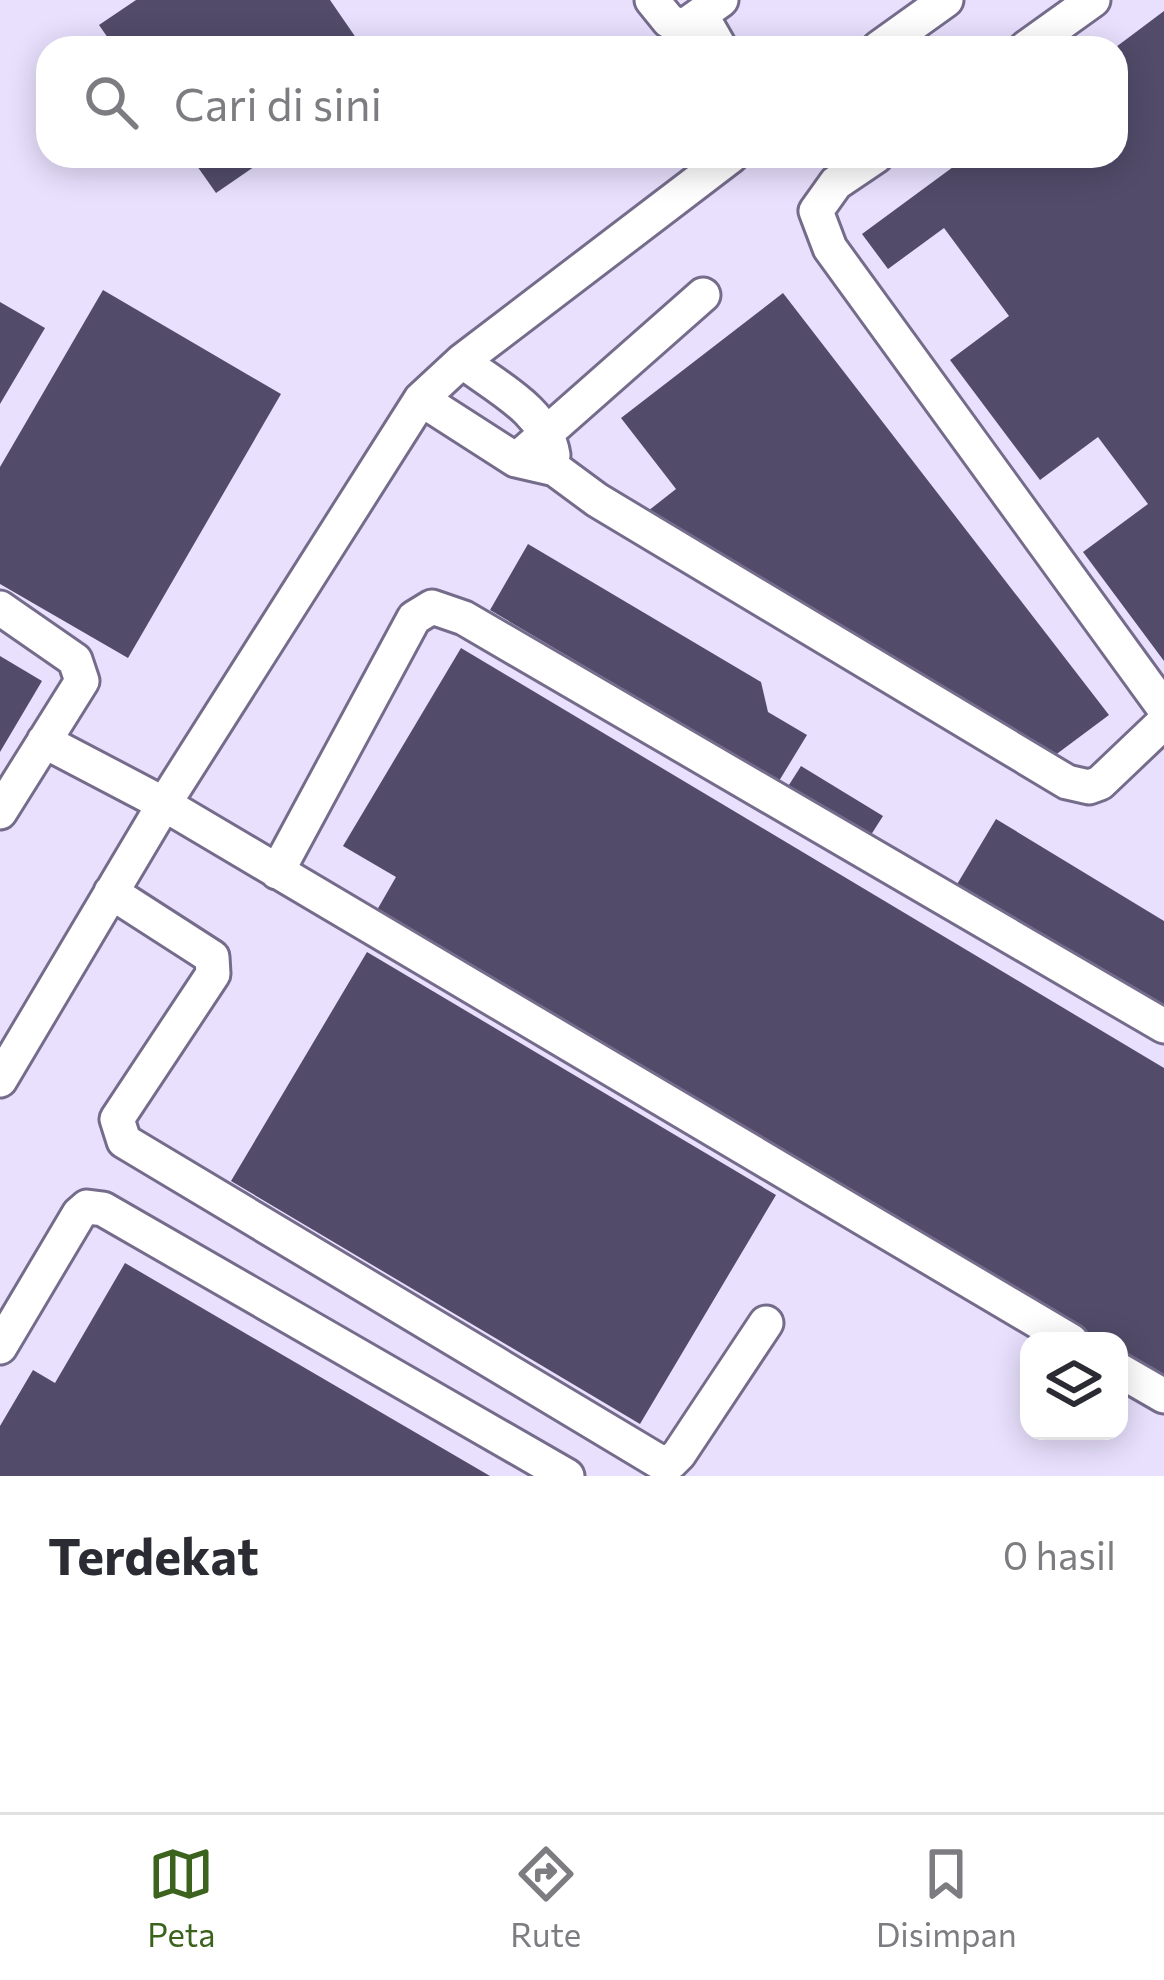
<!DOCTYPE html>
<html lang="id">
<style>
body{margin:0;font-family:Commissioner,sans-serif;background:#f7f7f7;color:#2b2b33}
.controls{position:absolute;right:36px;bottom:36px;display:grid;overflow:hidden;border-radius:24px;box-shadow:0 6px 30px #0003}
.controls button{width:108px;height:108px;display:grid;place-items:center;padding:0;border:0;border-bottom:3px solid #e1e1e2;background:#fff;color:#2b2b33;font:60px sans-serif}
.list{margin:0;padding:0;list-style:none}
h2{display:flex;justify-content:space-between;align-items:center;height:156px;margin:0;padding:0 48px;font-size:51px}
h2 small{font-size:39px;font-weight:400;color:#7c7c81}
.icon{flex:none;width:66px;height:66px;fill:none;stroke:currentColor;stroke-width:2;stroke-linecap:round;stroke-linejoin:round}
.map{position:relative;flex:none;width:1164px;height:1476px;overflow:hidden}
.search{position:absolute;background:#fff;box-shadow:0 6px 30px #0003;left:36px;right:36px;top:36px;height:132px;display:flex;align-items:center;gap:30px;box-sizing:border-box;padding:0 42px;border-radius:36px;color:#7c7c81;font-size:45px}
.sheet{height:336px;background:#fff}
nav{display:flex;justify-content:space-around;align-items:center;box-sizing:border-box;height:168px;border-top:3px solid #e1e1e2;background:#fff;font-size:33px;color:#7c7c81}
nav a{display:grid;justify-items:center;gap:6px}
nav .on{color:#3b631e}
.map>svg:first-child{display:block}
</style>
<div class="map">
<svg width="1164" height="1476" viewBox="0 0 1164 1476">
<rect width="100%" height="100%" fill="#e8e0fd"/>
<path fill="#524c6a" d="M136 0H330L363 48H115L99 25Z
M1164 11V661L1083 552 1148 504 1098 437 1040 480 950 360 1009 316 944 228 888 269 862 234 968 156H1116V47Z
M190 156H270L216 193Z
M103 290 281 394 128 658 0 584V467Z
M783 293 1109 715 1054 756 648 511 676 489 621 418Z
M0 302 45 328 0 404Z
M528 544 761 682 768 712 807 735 779 781 490 610Z
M461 648 1164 1068V1380L1119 1353V1341H1099L377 910 396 877 343 846Z
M0 656 42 681 0 752Z
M801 766 883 816 869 838 787 788Z
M996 819 1164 921V1013L956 886Z
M367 952 776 1195 640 1424 231 1181Z
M125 1263 490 1476H0V1426L33 1370 55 1383Z"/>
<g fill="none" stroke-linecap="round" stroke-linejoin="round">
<defs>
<path id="minor" d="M652 0 669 21 683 27 721 0
M701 15 720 48
M879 48 946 0
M1026 48 1093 0
M876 156 836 183 816 211 830 248 1164 708
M462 361C496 387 546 411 553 455
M421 399 516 460 555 469 597 500 1067 782 1089 787 1100 783 1164 722
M516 460 703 295
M0 608 75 660 82 681 0 812
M44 741 164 804 1071 1341
M277 872 414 618 432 607 464 618 1164 1026
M111 892 212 957 213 974 117 1119 124 1141 658 1461 671 1462 679 1454 766 1323
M0 1080 164 804 421 399 462 361 731 156
M0 1347 79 1214 87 1207 103 1209 567 1476
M1119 1370 1164 1396"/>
</defs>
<use href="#minor" stroke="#756c8b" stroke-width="39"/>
<use href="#minor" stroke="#fff" stroke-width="33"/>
</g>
</svg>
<div class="controls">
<button><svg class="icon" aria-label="layers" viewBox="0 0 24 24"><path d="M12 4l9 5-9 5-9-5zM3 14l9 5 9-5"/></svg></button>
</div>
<div class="search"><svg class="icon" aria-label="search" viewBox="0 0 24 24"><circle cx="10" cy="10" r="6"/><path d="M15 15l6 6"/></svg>Cari di sini</div>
</div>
<section class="sheet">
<h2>Terdekat<small>0 hasil</small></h2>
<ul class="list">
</ul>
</section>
<nav>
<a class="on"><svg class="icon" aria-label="map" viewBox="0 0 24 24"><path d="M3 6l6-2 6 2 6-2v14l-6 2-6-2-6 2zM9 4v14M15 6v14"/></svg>Peta</a>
<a><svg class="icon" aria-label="directions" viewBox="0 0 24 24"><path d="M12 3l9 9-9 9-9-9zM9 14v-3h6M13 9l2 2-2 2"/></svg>Rute</a>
<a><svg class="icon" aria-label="saved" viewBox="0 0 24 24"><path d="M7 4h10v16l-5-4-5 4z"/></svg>Disimpan</a>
</nav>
